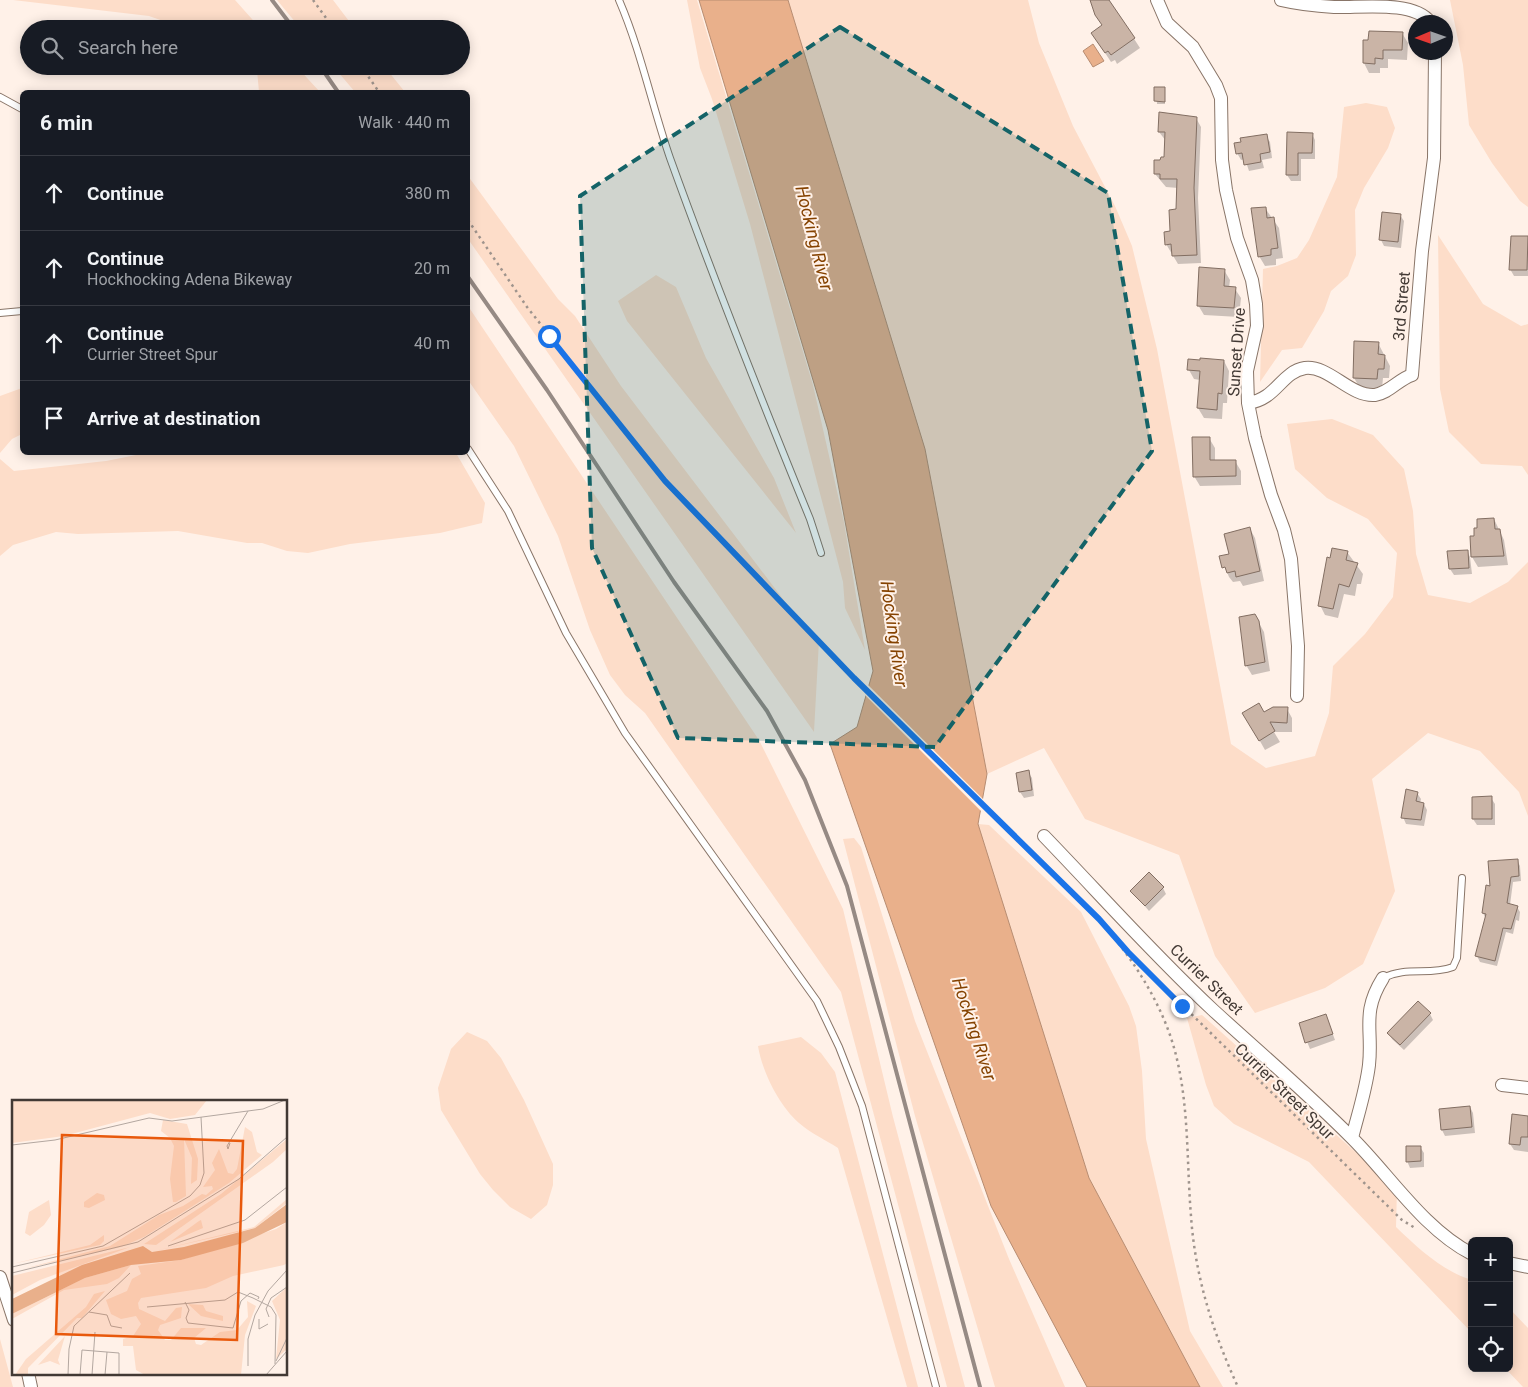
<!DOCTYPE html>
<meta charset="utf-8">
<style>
body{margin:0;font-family:Roboto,sans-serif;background:#242831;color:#f1f3f6}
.controls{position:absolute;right:15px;bottom:15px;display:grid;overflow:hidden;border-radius:8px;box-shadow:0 2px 12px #0003}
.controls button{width:45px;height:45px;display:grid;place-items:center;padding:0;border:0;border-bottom:1px solid #363941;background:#171b24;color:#f1f3f6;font:25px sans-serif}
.compass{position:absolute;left:1408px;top:15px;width:45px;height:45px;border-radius:50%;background:#171b24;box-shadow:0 2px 12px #0003;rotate:268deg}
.stop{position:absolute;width:15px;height:15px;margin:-11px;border:4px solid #1a73e8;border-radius:50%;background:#fff}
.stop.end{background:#1a73e8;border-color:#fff;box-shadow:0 1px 5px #0008}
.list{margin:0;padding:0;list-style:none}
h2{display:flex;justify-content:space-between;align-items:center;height:65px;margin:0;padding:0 20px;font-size:21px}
h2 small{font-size:16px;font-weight:400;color:#9ea1a6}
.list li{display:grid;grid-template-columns:32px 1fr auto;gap:15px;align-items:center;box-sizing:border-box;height:75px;padding:0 20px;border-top:1px solid #363941}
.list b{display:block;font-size:19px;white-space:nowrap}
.list p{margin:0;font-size:16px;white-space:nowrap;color:#9ea1a6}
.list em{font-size:16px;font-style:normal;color:#9ea1a6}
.icon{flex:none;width:28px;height:28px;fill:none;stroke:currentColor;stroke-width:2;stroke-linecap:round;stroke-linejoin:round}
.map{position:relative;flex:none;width:1528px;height:1387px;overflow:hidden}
.search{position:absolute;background:#171b24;box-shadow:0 2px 12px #0003;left:20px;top:20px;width:450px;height:55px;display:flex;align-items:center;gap:12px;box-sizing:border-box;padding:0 18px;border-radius:28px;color:#9ea1a6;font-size:19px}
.panel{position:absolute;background:#171b24;box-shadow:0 2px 12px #0003;left:20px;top:90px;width:450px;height:365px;border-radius:8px}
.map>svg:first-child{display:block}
</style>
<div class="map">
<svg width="1528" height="1387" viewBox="0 0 1528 1387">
<rect width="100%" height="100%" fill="#fff1e8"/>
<path fill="#fdddc9" d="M13 0H235L261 29H186L149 16Z
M277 0H333L355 29H301Z
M687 0H697L813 385 844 522 865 650 845 608 843 582 750 224 712 99 700 68Z
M788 0H1028L1039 43 1073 126 1115 206 1132 246 1157 349 1231 744 1266 768 1315 756 1329 713 1333 666 1365 634 1393 597 1397 553 1368 519 1327 498 1295 469 1287 424 1332 419 1373 435 1404 469 1413 511 1416 554 1428 595 1470 603 1508 582 1528 562V816L1519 792 1480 751 1428 733 1372 779 1395 891 1363 964 1325 988 1255 1013 1215 956 1179 855 1085 819 1044 748 987 774 925 449Z
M1450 0H1528V207L1520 201 1492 163 1469 125 1463 65Z
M253 66H296L320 92H259L257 70Z
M333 66H384L405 92H355Z
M1366 103 1387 107 1395 128 1388 148 1364 188 1355 210 1356 255 1348 276 1331 291 1324 311 1302 348 1282 350 1260 382 1263 269 1277 266 1297 258 1309 240 1337 177 1344 107Z
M468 176 558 299 575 316 621 386 799 620 819 641 814 732 468 239Z
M1438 235 1483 304 1521 326 1528 324V475L1522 466 1481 464 1449 432 1440 389Z
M656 275 676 287 706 358 774 478 796 533 627 321 618 301Z
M468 306 759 740 843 909 893 1117 965 1387H947L841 992 645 713 625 695 610 675 590 630 558 536 514 446 468 380Z
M22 388V434L12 439 0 453V396Z
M151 452 456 453 485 503 482 523 440 533 350 544 308 553 287 551 262 543H247L178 531 78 534 56 532 13 545 0 556V459L14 471 106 461Z
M978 824 989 825 1081 912 1129 1006 1136 1026 1142 1071 1146 1139 1190 1331 1223 1387H1200L1089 1178Z
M854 838 861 847 915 1021 1009 1259 1065 1387H995L915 1116 843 839Z
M1202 1015 1397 1189 1396 1227C1418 1248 1442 1271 1472 1280V1333L1309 1162 1234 1124 1214 1106 1206 1085 1187 1018Z
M467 1032 487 1041 501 1058 524 1100 553 1164V1185L547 1205 531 1219 510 1207 493 1190 480 1174 441 1110 438 1088 451 1049Z
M801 1037 821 1053 835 1072 918 1387H907L838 1148C826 1140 810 1133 799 1123 779 1106 762 1071 758 1046Z
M1509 1308 1528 1328V1387H1523L1505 1368H1509Z
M0 1339 13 1387H0Z"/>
<path fill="#e9b08b" stroke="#b78c71" d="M699 0H788L925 449 987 774 978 824 1089 1178 1200 1387H1087L991 1206 830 744 857 727 873 671 828 430Z
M1093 44 1104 61 1093 67 1083 51Z"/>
<path fill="#fff1e8" d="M867 684 985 801 983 813 864 694Z"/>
<path fill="#0003" d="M1090 0H1109L1140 48 1117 64 1115 60 1111 62 1092 33 1103 26Z
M1402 33 1408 43 1407 60 1388 59V68H1380V73H1369L1364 63Z
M1156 88H1165V104H1157Z
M1196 118 1201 127 1198 198 1201 263 1178 264 1166 244 1178 211V188L1166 187 1155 174 1165 158 1166 141 1159 132Z
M1288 134H1312L1315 140V159H1301V181H1291L1287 175Z
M1266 136 1270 142 1272 158 1262 160 1264 168 1249 171 1245 159 1241 160 1237 153Z
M1265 208 1279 228 1283 258 1276 259V265L1265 266 1259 256Z
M1400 215 1404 221 1401 248 1384 246 1381 240Z
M1528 238V276H1514L1510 269Z
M1224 270 1230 280 1229 288 1235 289 1241 298 1239 317 1204 315 1198 305Z
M1355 342 1378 343 1390 366 1389 378H1383L1382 388H1360L1354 378Z
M1224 361 1229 371 1227 403H1223L1222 419 1204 418 1198 408 1200 380 1194 379 1189 370Z
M1209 438 1215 448V461H1235L1241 471V485L1200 486 1194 476Z
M1494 519 1504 540 1508 565 1478 567 1472 557 1471 537H1475Z
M1250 529 1255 538 1264 581 1243 586 1240 581 1233 582 1229 577 1221 557 1230 555Z
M1467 551 1470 557 1472 574 1454 575 1450 569Z
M1347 552 1363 574 1361 584H1357L1355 596 1344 594 1338 618 1325 615 1320 605Z
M1255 616 1264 632 1270 671 1252 675 1246 665Z
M1287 709 1292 718V732H1274L1280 742 1265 750 1244 713 1264 714Z
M1028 772 1032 778 1034 796 1024 798 1020 792Z
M1417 793 1421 799 1420 803 1424 804 1427 810 1424 826 1406 824 1403 817Z
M1491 798 1495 804V825H1477L1473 819Z
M1517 860 1520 866 1521 881 1513 882 1510 905 1517 907 1520 912 1519 921 1516 920 1513 934 1506 932 1497 966 1480 962 1477 956 1486 919 1483 913 1491 887Z
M1163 888 1166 894 1149 911 1132 891Z
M1430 1014 1433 1020 1404 1050 1392 1039 1389 1033Z
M1326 1016 1335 1040 1310 1049 1300 1024Z
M1470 1107 1473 1113 1475 1133 1445 1136 1442 1130Z
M1528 1117V1152L1514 1150 1510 1144Z
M1420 1147 1424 1153V1167L1410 1168 1407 1161Z"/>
<path fill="#cab4a6" stroke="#826e62" d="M1090 0H1109L1135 38 1111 55 1108 51 1105 53 1091 33 1102 25 1095 15Z
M1369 31 1403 32 1402 50H1383V59L1375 58V64L1363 63V40H1368Z
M1154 87H1165V102L1154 101Z
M1159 112 1197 117 1194 188 1197 255 1172 256 1171 244 1165 245 1164 232 1170 231 1169 210 1176 209 1177 179H1160V174H1154V160H1160L1161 157H1164L1165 132H1158Z
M1287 132 1313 133 1312 153H1298V175H1286Z
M1267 134 1270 152 1260 154 1261 162 1244 165 1242 153 1236 154 1234 143 1241 142 1240 138Z
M1266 207 1267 218 1274 217 1278 248 1271 249V255L1258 257 1251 208Z
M1382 212 1401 214 1398 242 1379 240Z
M1511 236H1528L1527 270H1509Z
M1199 267 1225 269 1224 286 1236 287 1234 308 1197 306Z
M1354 341 1379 342 1378 354 1385 355 1384 369H1378L1377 379 1353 378Z
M1200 358 1224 360 1222 394 1218 393 1217 410 1197 408 1200 371 1187 370 1188 359 1200 360Z
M1192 437H1210V460H1236V476L1193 477Z
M1494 518 1495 529H1500L1504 556 1471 557 1470 536H1474V528H1477V519Z
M1250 527 1260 571 1236 577 1235 571 1227 573 1225 567 1222 568 1219 556 1229 554 1224 534Z
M1332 548 1348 551 1346 560 1358 563 1349 587 1339 584 1333 609 1318 606 1327 557 1330 558Z
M1468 550 1469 568 1449 569 1447 551Z
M1255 614 1259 621 1265 662 1245 666 1239 617Z
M1259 703 1264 712 1273 707H1288L1287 723 1270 722 1275 731 1259 741 1242 713Z
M1029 770 1032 790 1019 792 1016 773Z
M1406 789 1418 792 1416 801 1424 803 1421 820 1401 818Z
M1492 796V819H1472V797Z
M1518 859 1519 876 1511 877 1507 903 1518 906 1511 929 1503 928 1495 961 1475 956 1486 914 1482 913 1486 885 1490 886 1488 861Z
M1149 872 1164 887 1145 906 1130 891Z
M1418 1001 1431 1013 1400 1045 1387 1033Z
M1326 1014 1333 1034 1305 1043 1299 1023Z
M1470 1106 1472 1127 1441 1130 1439 1109Z
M1512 1114 1528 1116V1137H1521L1520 1145 1509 1144Z
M1406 1146H1421V1161L1406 1162Z"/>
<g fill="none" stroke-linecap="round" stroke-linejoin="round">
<defs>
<path id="service" d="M619 0C641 51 652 106 670 158 714 280 761 399 810 519L821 553
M0 97 22 109
M0 313 22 311
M468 449 508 511 566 633 625 733 817 1001 839 1047 862 1106 936 1387
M1383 978C1407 966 1429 976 1453 967L1457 958 1462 878"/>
<path id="minor" d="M1157 0 1167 23 1193 47 1216 85 1221 98 1222 160 1226 190 1237 238 1252 280 1256 304 1257 326 1247 371 1248 403 1255 438 1271 495 1284 530 1291 559 1298 646 1297 696
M1281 0C1298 4 1316 6 1334 7 1360 8 1413 0 1430 22
M1248 403C1277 399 1281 372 1305 368 1329 365 1350 397 1375 395 1389 393 1399 379 1412 375L1422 251 1434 158 1435 52
M1044 836C1100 894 1154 955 1213 1010 1259 1052 1306 1092 1350 1136 1388 1173 1423 1229 1472 1254
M1502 1085 1528 1088
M1352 1138C1358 1114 1366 1090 1369 1065 1373 1029 1361 1013 1383 978
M1509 1263 1528 1267
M0 1277 14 1320
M28 1373 31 1387"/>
</defs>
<use href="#service" stroke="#897568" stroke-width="8"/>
<use href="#minor" stroke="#897568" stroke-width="14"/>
<path stroke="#9f948d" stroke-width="2.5" stroke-dasharray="2.5 4" stroke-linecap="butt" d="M313 0 334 29
M361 66 379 92
M468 220 527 307 665 481 854 678 1099 919C1128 953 1155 992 1170 1035 1190 1093 1186 1156 1191 1216 1195 1276 1213 1333 1238 1387
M1131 955 1402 1220 1415 1228"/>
<use href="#service" stroke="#fff" stroke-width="6"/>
<use href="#minor" stroke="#fff" stroke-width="12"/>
<path stroke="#968a84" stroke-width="4" d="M272 0 294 29
M320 66 338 92
M468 277 547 390 674 582 767 711 805 780 847 886 980 1387"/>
</g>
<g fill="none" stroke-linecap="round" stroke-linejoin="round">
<path stroke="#1a73e8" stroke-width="6" d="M549 336 665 481 854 678 1099 919 1128 952 1182 1006"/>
</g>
<path fill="#146367" fill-opacity="0.2" stroke="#146367" stroke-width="4" stroke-dasharray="10 6" stroke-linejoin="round" d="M840 27 1108 193 1152 451 935 747 678 738 592 548 580 196Z"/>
<g text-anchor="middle" stroke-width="4" stroke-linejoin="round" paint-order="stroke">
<g font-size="16" fill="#423934" stroke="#fff1e8">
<text transform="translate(1401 306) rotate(-85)" y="6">3rd Street</text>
<text transform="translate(1236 352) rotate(-86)" y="6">Sunset Drive</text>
<text transform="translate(1207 979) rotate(44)" y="6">Currier Street</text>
<text transform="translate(1285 1091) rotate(44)" y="6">Currier Street Spur</text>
</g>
<g font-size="18" font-style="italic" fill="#854200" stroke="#fff1e8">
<text transform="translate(814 238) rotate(76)" y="6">Hocking River</text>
<text transform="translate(894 634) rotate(82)" y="6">Hocking River</text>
<text transform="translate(974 1029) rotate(72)" y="6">Hocking River</text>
</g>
</g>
<g transform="translate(12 1100)">
<rect width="275" height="275" fill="#fff1e8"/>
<path d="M0 0H195L183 15 158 19 138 13 52 36 0 43ZM151 20 175 24 186 59 185 80 179 84 180 58 172 39 174 96 164 102H161L158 79 162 46 158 38 149 31ZM233 27 240 32 245 52 250 55 217 83 132 137 109 147 11 169 98 146 147 115 171 106 190 94 194 95 201 89 200 86 191 87 203 70 200 63 207 49 216 73 221 74 225 69ZM275 39V49L261 62 144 145 132 144 209 94ZM85 93 92 95 93 100 77 108 72 107V102ZM275 99V103L243 128 143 151 242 127ZM37 100 39 115 32 125 18 136 13 133 17 112ZM189 120 191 128 158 142 187 121ZM275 122V163L272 165 221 176 194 188 129 198 126 203 127 209 153 221 164 208 170 207 169 218 148 225 146 230 153 240H159L169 228H194L182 238 184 244 189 245 208 232 225 230 236 217 235 201 244 206 233 235 229 275H133L124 270 121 246H111V239L121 236 129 224 124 216 109 219 99 214 94 200 115 191 120 179 129 174 126 166 169 160 264 129ZM92 135V141L88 145 0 164 78 145ZM118 147 28 180 0 195V176ZM119 165 107 178 95 184 52 190 0 219V214L73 178ZM275 187V249L264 259 268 220 260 201ZM93 191 70 218H65L16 268V275H3L14 259 74 207 82 194ZM176 204 191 205 194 211 211 216V221L189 216ZM53 236 46 260 48 265 38 261 26 265Z" fill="#fdddc9"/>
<path d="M275 104V122L231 143 169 160 119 165 73 178 0 214V199L70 165 131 146 140 152 172 147 243 128Z" fill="#e9b08b"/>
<path fill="none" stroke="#b3a7a0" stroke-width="1" d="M218 43 216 49 215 46 236 11M0 45 43 40 137 18 160 21 251 9 273 0M156 146 233 120 275 87M0 167 91 146 178 96 188 85 192 73 189 17M0 173 126 142 227 79 275 37M173 202 177 210 174 218 176 223 221 228 229 201 238 193 247 197 246 199M135 207 213 200 226 192 241 198 259 207 264 215 263 264M77 212 95 215 99 226 110 228M257 217 254 209 259 198 275 187M247 219V229L256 224M264 261 275 238M236 266V239L243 215 256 191 275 170M56 275 57 249 62 226 118 173M68 275 70 250 107 253V275M80 275 83 232M93 275 95 252M254 275 275 251"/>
<path fill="#e8590c" fill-opacity="0.15" stroke="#e8590c" stroke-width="2.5" d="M50 35 231 41 225 240 44 234Z"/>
<rect width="275" height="275" fill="none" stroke="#423934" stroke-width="2.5"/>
</g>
</svg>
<div class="controls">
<button>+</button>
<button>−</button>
<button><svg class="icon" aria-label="locate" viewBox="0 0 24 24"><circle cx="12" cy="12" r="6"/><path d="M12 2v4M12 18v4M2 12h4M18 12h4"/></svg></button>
</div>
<svg class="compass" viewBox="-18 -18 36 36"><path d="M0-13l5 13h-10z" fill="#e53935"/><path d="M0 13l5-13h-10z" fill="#9ea1a6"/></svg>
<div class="stop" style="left:549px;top:336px"></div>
<div class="stop end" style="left:1182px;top:1006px"></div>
<div class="search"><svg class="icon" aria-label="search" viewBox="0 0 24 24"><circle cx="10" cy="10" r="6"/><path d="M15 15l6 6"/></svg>Search here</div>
<section class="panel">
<h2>6 min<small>Walk · 440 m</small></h2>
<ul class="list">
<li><svg class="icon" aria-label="ahead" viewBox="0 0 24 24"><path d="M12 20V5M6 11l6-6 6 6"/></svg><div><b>Continue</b></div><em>380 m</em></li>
<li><svg class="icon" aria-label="ahead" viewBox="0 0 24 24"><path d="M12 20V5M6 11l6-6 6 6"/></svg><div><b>Continue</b><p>Hockhocking Adena Bikeway</p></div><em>20 m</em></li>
<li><svg class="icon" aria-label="ahead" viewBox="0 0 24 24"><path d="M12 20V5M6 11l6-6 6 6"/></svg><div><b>Continue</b><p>Currier Street Spur</p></div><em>40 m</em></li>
<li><svg class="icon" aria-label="arrive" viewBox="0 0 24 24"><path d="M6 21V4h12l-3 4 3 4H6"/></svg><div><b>Arrive at destination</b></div></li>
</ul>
</section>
</div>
